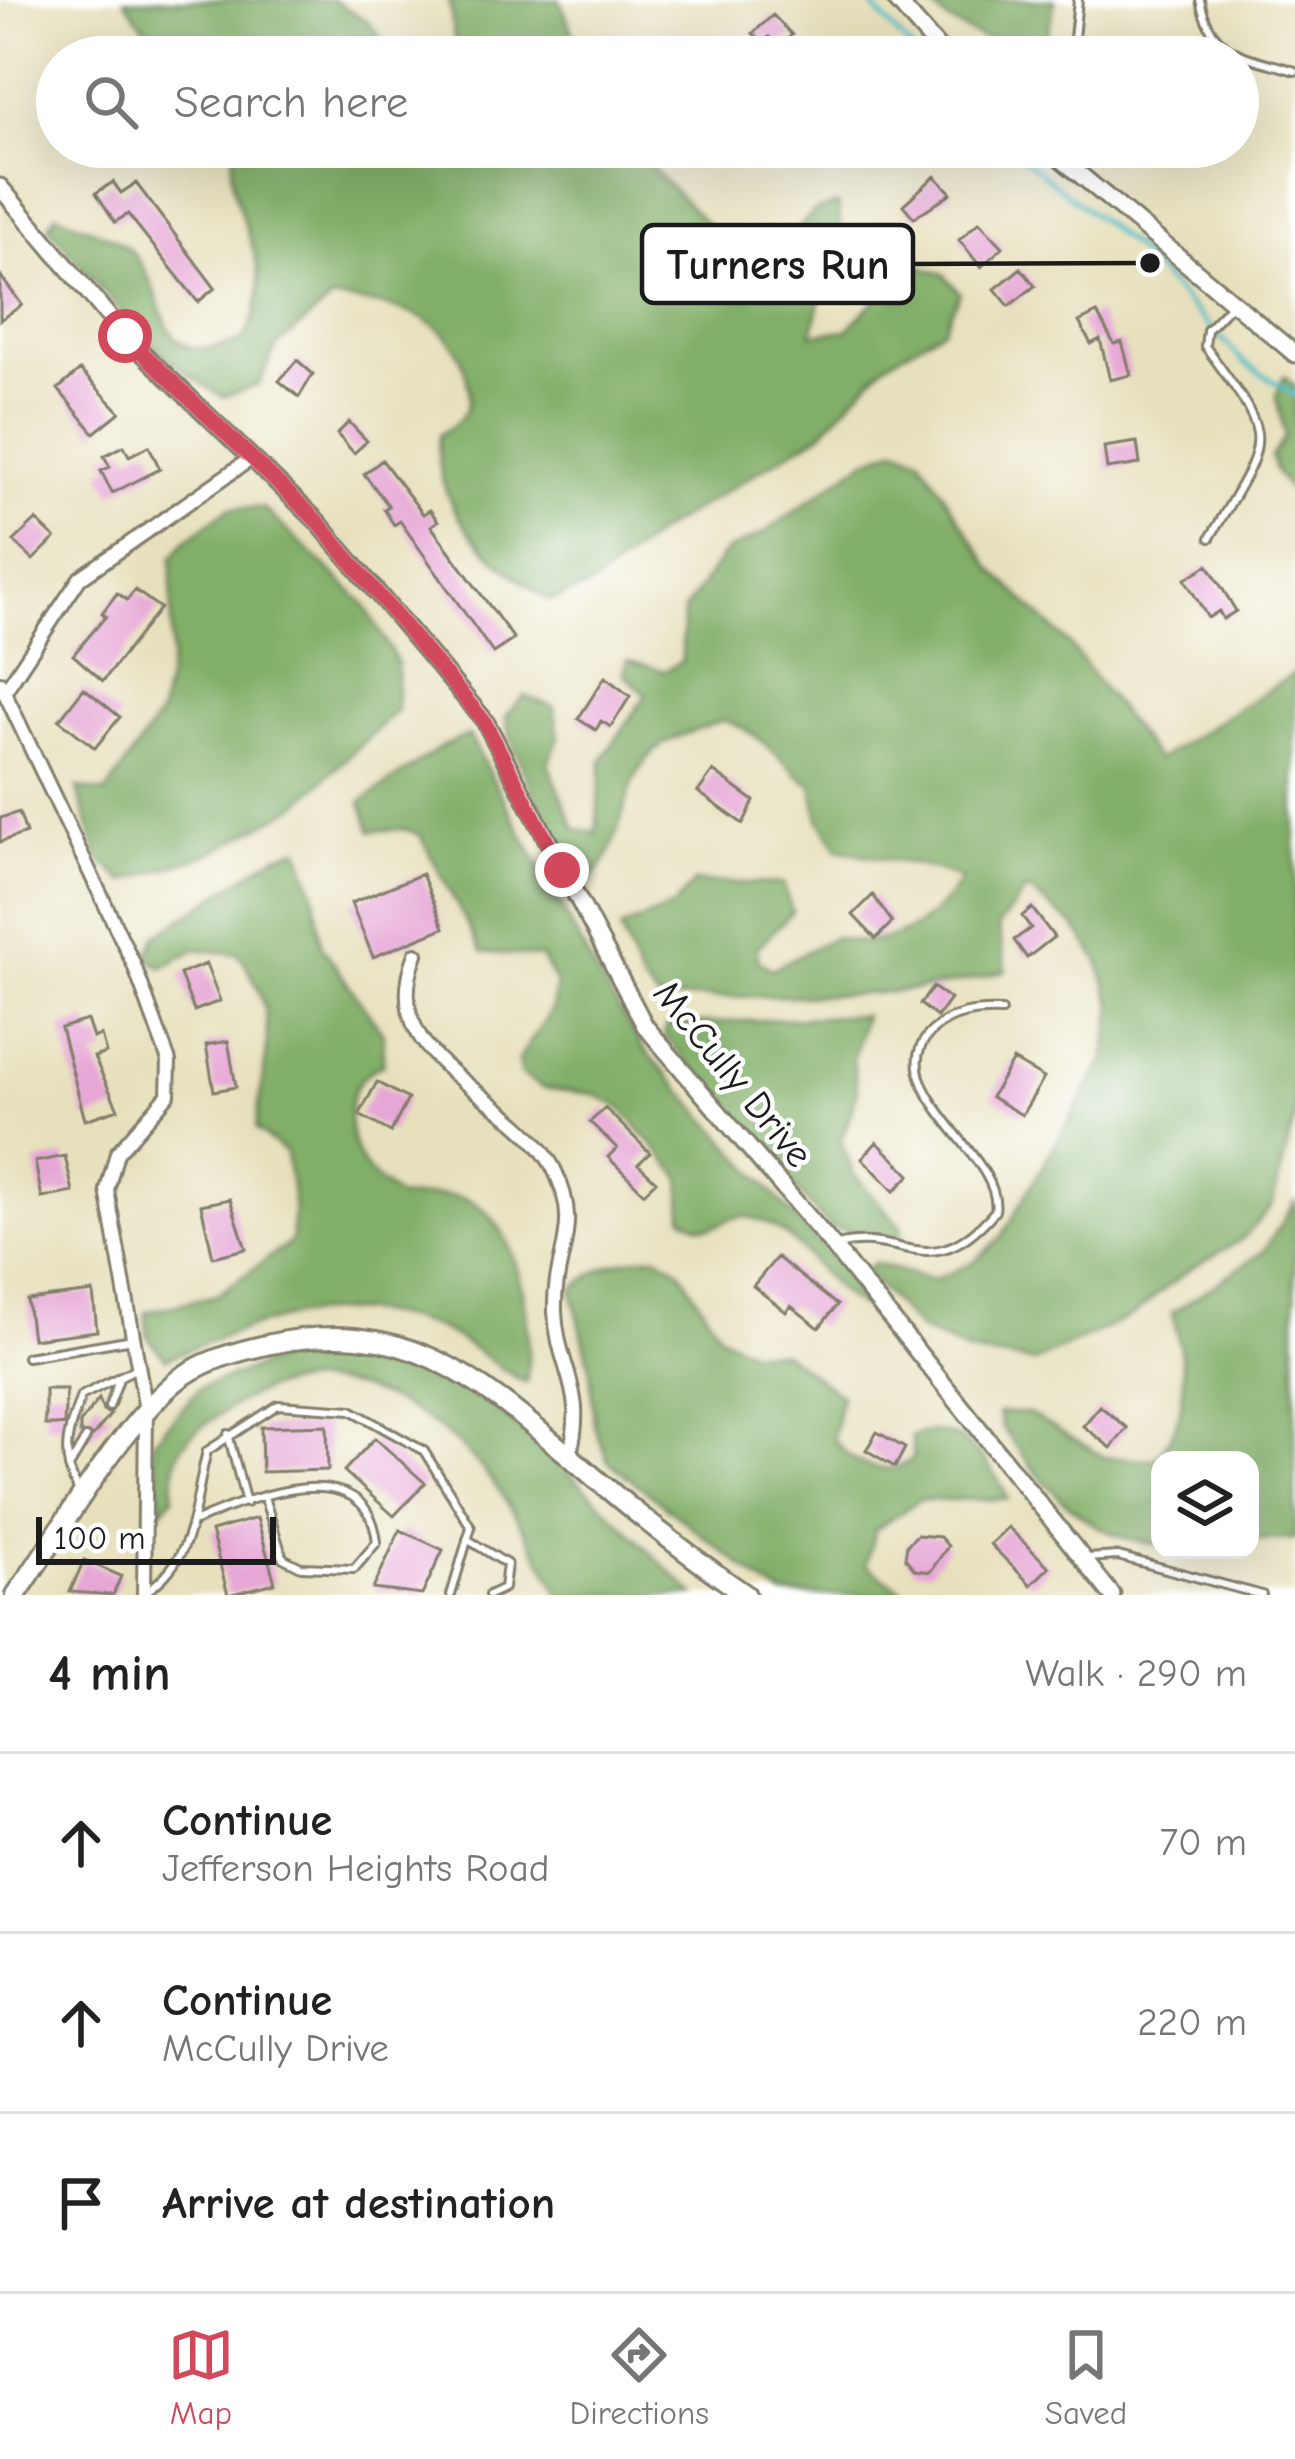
<!DOCTYPE html>
<meta charset="utf-8">
<style>
body{margin:0;font-family:"Comic Neue",sans-serif;background:#f2f2f2;color:#222}
.controls{position:absolute;right:36px;bottom:36px;display:grid;overflow:hidden;border-radius:24px;box-shadow:0 12px 48px #0002}
.controls button{width:108px;height:108px;display:grid;place-items:center;padding:0;border:0;border-bottom:3px solid #e0e0e0;background:#fff;color:#222;font:60px sans-serif}
.scale{position:absolute;left:36px;bottom:30px;width:240px;box-sizing:border-box;padding-left:12px;border:6px solid #1c1c1c;border-top:0;font-size:33px;line-height:42px;white-space:nowrap;color:#1c1c1c;-webkit-text-stroke:9px #fff;paint-order:stroke}
.stop{position:absolute;width:36px;height:36px;margin:-27px;border:9px solid #d1495b;border-radius:50%;background:#fff}
.stop.end{background:#d1495b;border-color:#fff;box-shadow:0 3px 12px #0008}
.list{margin:0;padding:0;list-style:none}
h2{display:flex;justify-content:space-between;align-items:center;height:156px;margin:0;padding:0 48px;font-size:51px}
h2 small{font-size:39px;font-weight:400;color:#767676}
.list li{display:grid;grid-template-columns:78px 1fr auto;gap:36px;align-items:center;box-sizing:border-box;height:180px;padding:0 48px;border-top:3px solid #e0e0e0}
.list b{display:block;font-size:45px;white-space:nowrap}
.list p{margin:0;font-size:39px;white-space:nowrap;color:#767676}
.list em{font-size:39px;font-style:normal;color:#767676}
.icon{flex:none;width:66px;height:66px;fill:none;stroke:currentColor;stroke-width:2;stroke-linecap:round;stroke-linejoin:round}
.map{position:relative;flex:none;width:1295px;height:1595px;overflow:hidden}
.search{position:absolute;background:#fff;box-shadow:0 12px 48px #0002;left:36px;right:36px;top:36px;height:132px;display:flex;align-items:center;gap:30px;box-sizing:border-box;padding:0 42px;border-radius:66px;color:#767676;font-size:45px}
.sheet{height:696px;background:#fff}
nav{display:flex;justify-content:space-around;align-items:center;box-sizing:border-box;height:168px;border-top:3px solid #e0e0e0;background:#fff;font-size:33px;color:#767676}
nav a{display:grid;justify-items:center;gap:6px}
nav .on{color:#d1495b}
.map>svg:first-child{display:block}
</style>
<div class="map">
<svg width="1295" height="1595" viewBox="0 0 1295 1595">
<rect width="100%" height="100%" fill="#fff"/>
<filter id="ink" filterUnits="userSpaceOnUse"><feTurbulence type="fractalNoise" baseFrequency=".00833" numOctaves="2"/><feDisplacementMap in="SourceGraphic" scale="24" xChannelSelector="R" yChannelSelector="G"/><feConvolveMatrix kernelMatrix="1 2 1 2 8 2 1 2 1" color-interpolation-filters="sRGB"/></filter>
<filter id="wash" filterUnits="userSpaceOnUse"><feTurbulence type="fractalNoise" baseFrequency=".004" numOctaves="4" result="noise"/><feDisplacementMap in="SourceGraphic" scale="48" xChannelSelector="R" yChannelSelector="G"/><feGaussianBlur stdDeviation="2.7" result="paint"/><feColorMatrix in="noise" values="0 0 0 0 0 0 0 0 0 0 0 0 0 0 0 0 0 1.4 0 .05"/><feComposite in="paint" operator="in"/></filter>
<g filter="url(#wash)">
<rect width="100%" height="100%" fill="#e7e0bc"/>
<path fill="#81ae67" stroke="#4e6542" stroke-width="3" d="M124 0H333L367 21 397 57H145L150 35Z
M449 0H560L582 57H457Z
M926 0H1055L1044 49C1002 49 954 33 926 0Z
M235 147H631L745 262 781 249 814 211 838 204 840 224 812 334 847 330 909 264 944 274 960 293 943 329 885 364 820 434 660 531 593 585 550 601C491 560 432 514 439 435 462 421 472 412 468 384 457 313 394 304 332 299L276 347 258 385 223 397C152 356 101 290 49 227L56 214C77 225 117 235 132 252 175 302 149 373 243 340 290 260 217 215 235 147Z
M1284 376 1295 386V497L1276 473 1271 457 1285 436 1276 396Z
M897 448 920 457 991 568 1070 645 1157 760 1295 673V1117L1272 1206 1242 1239 1184 1273 1132 1316 1034 1362 969 1353 919 1329 865 1272 873 1263 933 1280 972 1263 1001 1238 1105 1059 1113 1006 1098 960 1074 925 1027 889 998 926 1006 970C896 1006 773 991 659 1000L641 981 620 929 675 905 694 882 783 884 792 912 757 948 758 961 772 969 834 937C885 953 934 924 961 879 922 862 880 860 838 849L819 819 812 785C772 758 770 736 723 720 705 729 677 734 662 745 614 779 630 850 586 882L573 876C557 837 508 750 506 716L524 696 554 707 559 738 548 763 575 829 596 832 602 760 646 695 624 674 627 660 665 671 682 661 683 612 725 552 766 532 867 459Z
M229 508H263L363 602 397 662V710L295 807 211 853 124 882 98 857 77 788 106 793 160 714 171 658 172 558 185 541Z
M469 735 600 980 644 1049 857 1287 865 1308C822 1291 803 1230 753 1218 718 1209 722 1244 683 1217L681 1177 620 1107 594 1094 543 1088 521 1074 518 1060 552 1010 556 983 541 957 482 952 420 835 405 829 371 831 361 802 441 747Z
M299 848 315 895 321 945 383 1034V1064C343 1080 342 1129 363 1164 371 1177 388 1188 399 1198 423 1197 461 1190 481 1207 523 1240 534 1334 526 1383 495 1367 462 1336 429 1325 331 1292 257 1322 166 1359L147 1336 146 1312 217 1295 291 1242 294 1209 286 1153 256 1129C263 1061 284 1014 238 954L196 949 162 968 147 958 156 936 275 856Z
M864 1015 853 1060 857 1093 841 1141 854 1175 901 1227 900 1239 829 1227 664 1035 667 1025Z
M1295 1202V1539L1250 1540V1460H1160V1544C1087 1541 1041 1482 1002 1427L998 1413H1028L1104 1457 1155 1459C1193 1416 1186 1365 1172 1313L1263 1252Z
M656 1256 679 1269 720 1335 751 1351 783 1352 841 1396 833 1438C849 1465 888 1480 913 1458L912 1436C960 1419 991 1462 1008 1499L919 1500 875 1530 866 1565 909 1595H782L766 1585 608 1461 594 1425 590 1367 572 1291C593 1268 627 1257 656 1256Z
M287 1356C339 1357 393 1356 442 1377 518 1410 630 1536 695 1595H561C540 1559 520 1519 495 1485 437 1406 323 1347 233 1406 188 1435 173 1440 173 1497L162 1510 152 1443 200 1388Z"/>
<g fill="none" stroke-linecap="round" stroke-linejoin="round">
<path stroke="#50bdca" stroke-width="4.5" d="M867 0 918 57
M1009 147 1133 247 1245 363 1295 395"/>
</g>
<g id="blocks">
<path fill="#e6a6d6" d="M773 15 792 35 778 47 769 37 762 43 753 33Z
M935 176 951 193 914 218 903 205Z
M113 182 121 193 136 183 215 288 198 302 128 214 115 222 96 193Z
M979 222 1003 247 981 267 959 240Z
M1021 268 1035 286 1009 306 995 289Z
M0 275 22 305 0 320Z
M1097 313 1114 344 1122 342 1131 375 1110 380 1100 339 1091 344 1079 322Z
M297 360 313 374 299 397 279 381Z
M80 370 120 412 94 433 58 389Z
M349 422 367 441 354 453 337 434Z
M1137 442 1140 464 1107 469 1104 447Z
M124 446 129 456 149 446 160 469 112 493 101 471 110 467 104 456Z
M382 460 423 514 430 510 438 521 431 526 514 639 493 653 400 521 394 525 384 509 389 506 364 474Z
M36 520 55 538 33 560 14 541Z
M1208 565 1236 611 1223 619 1219 611 1208 618 1185 579Z
M135 590 160 608 103 681 73 655 106 616 102 613 117 593 127 600Z
M605 677 630 696 611 727 601 721 596 730 578 719Z
M84 688 120 717 95 748 59 720Z
M713 771 754 801 743 824 698 792Z
M19 812 26 833 0 842V818Z
M422 874 444 928 373 957 351 903Z
M873 895 892 922 876 939 853 915Z
M1032 908 1054 937 1027 958 1014 940 1031 928 1022 916Z
M206 964 220 1001 194 1011 180 974Z
M933 987 950 999 937 1017 920 1004Z
M87 1020 93 1038 101 1035 106 1053 94 1057 118 1109 85 1120 61 1028Z
M228 1041 236 1087 214 1091 206 1045Z
M1013 1060 1044 1078 1022 1115 991 1097Z
M377 1082 408 1099 391 1132 359 1115Z
M605 1108 650 1153 638 1164 656 1181 644 1193 608 1157 617 1148 590 1122Z
M877 1142 910 1175 894 1191 862 1158Z
M65 1156 73 1192 42 1198 35 1162Z
M230 1199 246 1249 213 1257 201 1205Z
M777 1257 837 1305 819 1328 791 1306 786 1312 753 1286Z
M93 1292 97 1331 32 1339 27 1300Z
M45 1389H66L64 1425H45Z
M99 1399 103 1411 111 1414 93 1436 80 1433V1423Z
M1100 1406 1127 1428 1111 1448 1083 1426Z
M327 1425 328 1470 262 1472 261 1427Z
M877 1432 905 1448 895 1467 866 1450Z
M375 1438 425 1483 394 1516 344 1471Z
M257 1518 275 1583 228 1595 211 1531Z
M1008 1527 1049 1567 1031 1585 990 1544Z
M400 1530 443 1550 422 1595 373 1589Z
M917 1535 940 1537 948 1546 930 1572 915 1570 905 1558 907 1545Z
M84 1560 121 1576 113 1595 70 1592Z"/>
</g>
</g>
<g filter="url(#ink)">
<use href="#blocks" fill-opacity="0" stroke="#827e6c" stroke-width="3"/>
<g fill="none" stroke-linecap="round" stroke-linejoin="round">
<defs>
<path id="service" d="M1200 0C1211 56 1247 56 1295 71
M1072 57 1078 0
M1210 538C1270 434 1278 445 1205 346L1207 330 1230 306
M837 1245C902 1228 930 1287 995 1211 1005 1156 875 1086 932 1031 952 1012 977 1010 1002 1011
M27 1357 133 1339
M109 1407 120 1376
M228 1434 246 1503
M69 1467 86 1438
M78 1490C59 1455 68 1432 81 1396L135 1369
M196 1521C247 1499 367 1449 377 1542L354 1569 301 1567 283 1558 264 1497
M467 1539 507 1564 504 1588 489 1595
M1087 1558 1118 1556 1262 1595
M147 1591C197 1557 193 1504 207 1451L278 1405 351 1410 424 1451 471 1527 451 1595"/>
<path id="minor" d="M0 683 134 965 169 1061 168 1095 117 1153 107 1190 146 1410 144 1595
M7 688 80 578 249 460
M416 954C372 1065 513 1089 554 1169 584 1230 553 1252 555 1312 558 1372 588 1389 569 1457"/>
<path id="tertiary" d="M896 0 946 57
M1047 147 1295 354
M0 187 125 336 317 521 485 721 645 1026 833 1246 1112 1595"/>
<path id="secondary" d="M16 1595C63 1528 113 1436 174 1383 198 1362 235 1352 266 1345 404 1314 476 1377 574 1460 629 1508 686 1554 746 1595"/>
</defs>
<use href="#service" stroke="#827e6c" stroke-width="12"/>
<use href="#minor" stroke="#827e6c" stroke-width="18"/>
<use href="#tertiary" stroke="#827e6c" stroke-width="21"/>
<use href="#secondary" stroke="#827e6c" stroke-width="24"/>
<use href="#service" stroke="#fff" stroke-width="6"/>
<use href="#minor" stroke="#fff" stroke-width="12"/>
<use href="#tertiary" stroke="#fff" stroke-width="15"/>
<use href="#secondary" stroke="#fff" stroke-width="18"/>
</g>
</g>
<g fill="none" stroke-linecap="round" stroke-linejoin="round" filter="url(#ink)">
<path stroke="#d1495b" stroke-width="15" d="M125 336 317 521 484 721 562 870"/>
</g>
<g text-anchor="middle" stroke-width="9" stroke-linejoin="round" paint-order="stroke">
<g font-size="39" fill="#1c1c1c" stroke="#fff">
<text transform="translate(734 1073) rotate(51)" y="14">McCully Drive</text>
</g>
</g>
<path fill="none" stroke="#1c1c1c" stroke-width="4.5" d="M1150 263L913 264"/>
<circle fill="#1c1c1c" stroke="#fff" stroke-width="4.5" cx="1150" cy="263" r="12"/>
<rect fill="#fff" stroke="#1c1c1c" stroke-width="4.5" x="642" y="225" width="271" height="78" rx="12"/>
<g font-size="42" text-anchor="middle" font-weight="bold" fill="#1c1c1c">
<text x="778" y="279">Turners Run</text>
</g>
</svg>
<div class="controls">
<button><svg class="icon" aria-label="layers" viewBox="0 0 24 24"><path d="M12 4l9 5-9 5-9-5zM3 14l9 5 9-5"/></svg></button>
</div>
<div class="scale">100 m</div>
<div class="stop" style="left:125px;top:336px"></div>
<div class="stop end" style="left:562px;top:870px"></div>
<div class="search"><svg class="icon" aria-label="search" viewBox="0 0 24 24"><circle cx="10" cy="10" r="6"/><path d="M15 15l6 6"/></svg>Search here</div>
</div>
<section class="sheet">
<h2>4 min<small>Walk · 290 m</small></h2>
<ul class="list">
<li><svg class="icon" aria-label="ahead" viewBox="0 0 24 24"><path d="M12 20V5M6 11l6-6 6 6"/></svg><div><b>Continue</b><p>Jefferson Heights Road</p></div><em>70 m</em></li>
<li><svg class="icon" aria-label="ahead" viewBox="0 0 24 24"><path d="M12 20V5M6 11l6-6 6 6"/></svg><div><b>Continue</b><p>McCully Drive</p></div><em>220 m</em></li>
<li><svg class="icon" aria-label="arrive" viewBox="0 0 24 24"><path d="M6 21V4h12l-3 4 3 4H6"/></svg><div><b>Arrive at destination</b></div></li>
</ul>
</section>
<nav>
<a class="on"><svg class="icon" aria-label="map" viewBox="0 0 24 24"><path d="M3 6l6-2 6 2 6-2v14l-6 2-6-2-6 2zM9 4v14M15 6v14"/></svg>Map</a>
<a><svg class="icon" aria-label="directions" viewBox="0 0 24 24"><path d="M12 3l9 9-9 9-9-9zM9 14v-3h6M13 9l2 2-2 2"/></svg>Directions</a>
<a><svg class="icon" aria-label="saved" viewBox="0 0 24 24"><path d="M7 4h10v16l-5-4-5 4z"/></svg>Saved</a>
</nav>
